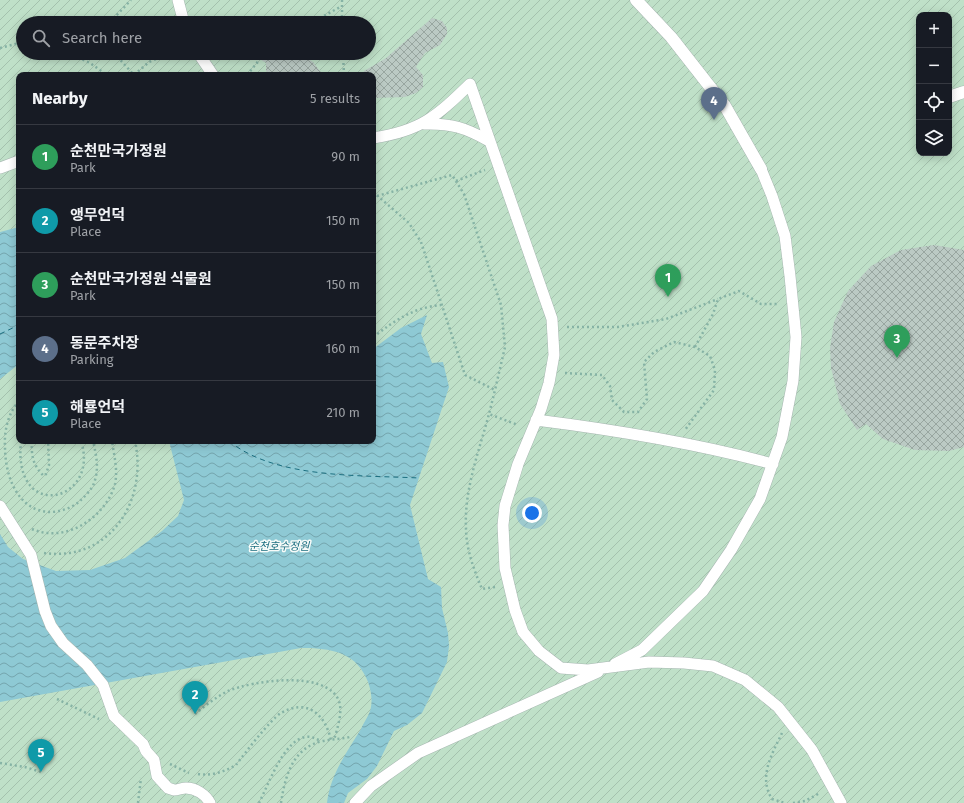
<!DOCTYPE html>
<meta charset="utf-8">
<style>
body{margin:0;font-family:"Fira Sans","Noto Sans KR",sans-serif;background:#242831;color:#f1f3f6}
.controls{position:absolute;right:12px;top:12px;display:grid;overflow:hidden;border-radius:8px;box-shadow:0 2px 10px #0003}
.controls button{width:36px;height:36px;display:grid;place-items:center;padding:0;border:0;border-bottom:1px solid #363941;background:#171b24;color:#f1f3f6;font:20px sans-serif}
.you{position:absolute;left:532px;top:513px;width:14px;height:14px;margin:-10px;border:3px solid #fff;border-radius:50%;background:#1a73e8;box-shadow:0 0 0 6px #1a73e833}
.badge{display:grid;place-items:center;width:26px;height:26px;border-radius:50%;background:#f4845f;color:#fff;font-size:13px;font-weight:700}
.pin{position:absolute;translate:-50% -33px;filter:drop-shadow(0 1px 2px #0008)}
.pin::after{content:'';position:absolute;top:21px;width:14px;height:12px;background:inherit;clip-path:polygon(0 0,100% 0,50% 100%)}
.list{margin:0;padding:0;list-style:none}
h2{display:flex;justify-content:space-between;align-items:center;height:52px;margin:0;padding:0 16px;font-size:17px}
h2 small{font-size:13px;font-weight:400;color:#9ea1a6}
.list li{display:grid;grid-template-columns:26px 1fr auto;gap:12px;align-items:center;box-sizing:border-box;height:64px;padding:0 16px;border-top:1px solid #363941}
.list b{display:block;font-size:15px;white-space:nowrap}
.list p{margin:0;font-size:13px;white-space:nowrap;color:#9ea1a6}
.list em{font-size:13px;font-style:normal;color:#9ea1a6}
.icon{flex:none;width:22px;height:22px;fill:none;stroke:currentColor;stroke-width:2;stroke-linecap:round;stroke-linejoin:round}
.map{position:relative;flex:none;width:964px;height:803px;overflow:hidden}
.search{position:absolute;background:#171b24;box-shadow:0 2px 10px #0003;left:16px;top:16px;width:360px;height:44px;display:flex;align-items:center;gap:10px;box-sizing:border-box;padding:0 14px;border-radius:22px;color:#9ea1a6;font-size:15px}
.panel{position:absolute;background:#171b24;box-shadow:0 2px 10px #0003;left:16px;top:72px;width:360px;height:372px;border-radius:8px}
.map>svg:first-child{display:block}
</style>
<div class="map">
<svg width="964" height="803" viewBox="0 0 964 803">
<defs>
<pattern id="garden-furrows" width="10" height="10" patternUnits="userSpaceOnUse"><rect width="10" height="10" fill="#bfe0c8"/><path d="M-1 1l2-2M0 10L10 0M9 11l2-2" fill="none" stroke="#a4c1ad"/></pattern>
<pattern id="water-waves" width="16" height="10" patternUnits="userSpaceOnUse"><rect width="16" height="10" fill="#8ec9d4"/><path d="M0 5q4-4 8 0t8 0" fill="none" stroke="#74a5ad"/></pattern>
<pattern id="building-cross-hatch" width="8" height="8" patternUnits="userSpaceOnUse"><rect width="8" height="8" fill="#bbcac4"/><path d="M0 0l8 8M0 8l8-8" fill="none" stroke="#98a6a0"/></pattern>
</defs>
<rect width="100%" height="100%" fill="#e6efeb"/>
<path fill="url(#garden-furrows)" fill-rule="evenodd" d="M0 0H964V803H0ZM919 15H949V153H919ZM23 23H369V53H23ZM19 75H373V441H19Z"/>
<path fill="url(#water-waves)" d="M19 227V364L0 379V232Z
M427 315 421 334 432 363 443 362 449 387 410 505 428 579 441 587 442 608 448 633 449 646 447 662 422 713 407 725 394 731 377 766 367 779 348 793 344 803H327C330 775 347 752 361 729 364 722 370 714 371 707 373 695 369 681 363 672 350 650 324 648 301 648L0 702V534L8 547 23 559 56 571 90 570 125 558 162 531 178 516 184 500 169 441H373V349L401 328Z"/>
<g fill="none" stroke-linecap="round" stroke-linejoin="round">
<path stroke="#1c6f80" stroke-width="1" stroke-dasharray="5 4" stroke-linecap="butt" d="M0 334 19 325
M229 441C275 479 361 475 419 478"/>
</g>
<path fill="url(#building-cross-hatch)" d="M247 16 253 23H237Z
M432 18 442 21 447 28V34L440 45 425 53 416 67 423 75V87L416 93 405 97 373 98V75H363L364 71 386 58Z
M250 53H299L313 62 323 75H269L266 71V63Z
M934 245 964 250V447L949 451 915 450 883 439 866 424 857 430 840 404 831 368 830 348 834 322 848 291 871 266 901 250Z"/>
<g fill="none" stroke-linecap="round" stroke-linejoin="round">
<defs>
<path id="pedestrian" d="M178 0 184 23
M198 53 213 75
M424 124C451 123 466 128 489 141
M373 138C421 131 437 116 470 84L552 319 554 355 549 383 541 409 518 464 505 506 503 525 505 568 515 610 523 632 539 651 561 668 588 670 649 662 684 663 713 666 745 680 778 707 812 750 841 803
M0 168 19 161
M536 420C616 430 695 443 773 464
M0 506 31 555 45 611 51 626 63 643 87 665 103 685 114 716 143 744 146 751 154 760 157 776 168 788 174 790C178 790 182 788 186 788 196 788 206 795 210 803
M615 664 642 650 703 591 731 550 760 499 782 437 793 381 796 337 790 276 785 236 772 196 761 169
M355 803 371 786 418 753 598 672"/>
<path id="minor" d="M636 0 671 37 725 106 761 169
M949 97 964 92"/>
</defs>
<use href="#pedestrian" stroke="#a8b8b2" stroke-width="12"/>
<use href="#minor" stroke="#a8b8b2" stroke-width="13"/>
<path stroke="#86b3a5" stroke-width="2.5" stroke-dasharray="2 3" stroke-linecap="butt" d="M342 0V23
M111 23 112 20 131 0
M311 23 342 6
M0 48 23 42
M69 53 90 63 107 75
M114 53 134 75 149 62 171 53
M343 53 344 75
M247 75 265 53
M456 181 485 170
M373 192 409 223 421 242 465 375 495 390 489 414
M377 196 452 175 464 194 501 305 505 347 495 390
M567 327H618L666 319 718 299
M373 337C396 320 412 308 441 305
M695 347 713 314 718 299 739 291 761 304H779
M565 373 602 375 610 386 612 400 624 412H638L647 399 644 362 654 352 674 342 695 347 710 356 715 370 714 390 685 430
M19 401C8 413 4 431 5 447 5 475 17 511 50 512 60 512 71 508 79 502 85 496 93 489 95 480 99 467 96 454 93 441
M21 441C12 524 101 502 81 441
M32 441C31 455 33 466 44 476L46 474 49 465 48 441
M32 529C66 544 106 517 115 484 118 470 114 455 112 441
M44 553C110 562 148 501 135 441
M495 587 482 589C474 570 466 549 466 528 464 490 479 451 489 414L518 425
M57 699 99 719
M195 714C205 706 216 697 228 691 252 681 326 669 339 701 343 713 337 729 334 740
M782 733C772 754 758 777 772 799L785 803
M0 763 25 767 41 772
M170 764 189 773
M198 774C212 776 224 772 236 765 245 753 270 720 281 713 307 698 325 714 331 740
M138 803 141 778
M259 803C268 786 284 739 306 737 312 736 316 739 321 741
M281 803C285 776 293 747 323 741 332 739 341 739 350 737
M793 803 805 801 820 793"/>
<use href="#pedestrian" stroke="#fff" stroke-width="11"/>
<use href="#minor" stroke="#fff" stroke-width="12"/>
</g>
<g text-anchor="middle" stroke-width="3" stroke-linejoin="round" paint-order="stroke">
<g font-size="11" font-style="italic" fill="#1c6f80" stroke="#f7fbf9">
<text x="279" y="550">순천호수정원</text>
</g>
</g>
</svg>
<div class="controls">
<button>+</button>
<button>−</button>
<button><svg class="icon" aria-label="locate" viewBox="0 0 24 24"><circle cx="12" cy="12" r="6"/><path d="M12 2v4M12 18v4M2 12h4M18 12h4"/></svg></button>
<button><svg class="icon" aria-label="layers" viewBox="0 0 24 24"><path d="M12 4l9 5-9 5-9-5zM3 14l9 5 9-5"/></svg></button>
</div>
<div class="you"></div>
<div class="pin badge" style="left:668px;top:297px;background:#2e9e5b">1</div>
<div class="pin badge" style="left:195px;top:714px;background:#0f9aa8">2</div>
<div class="pin badge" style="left:897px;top:358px;background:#2e9e5b">3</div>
<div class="pin badge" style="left:714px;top:120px;background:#5c6f8a">4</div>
<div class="pin badge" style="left:41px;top:772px;background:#0f9aa8">5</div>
<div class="search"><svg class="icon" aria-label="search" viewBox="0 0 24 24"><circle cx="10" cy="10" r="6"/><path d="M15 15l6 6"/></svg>Search here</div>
<section class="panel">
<h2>Nearby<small>5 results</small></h2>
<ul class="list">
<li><span class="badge" style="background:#2e9e5b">1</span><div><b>순천만국가정원</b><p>Park</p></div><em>90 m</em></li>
<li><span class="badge" style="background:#0f9aa8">2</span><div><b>앵무언덕</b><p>Place</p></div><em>150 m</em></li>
<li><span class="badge" style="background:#2e9e5b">3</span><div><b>순천만국가정원 식물원</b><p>Park</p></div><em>150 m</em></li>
<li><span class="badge" style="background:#5c6f8a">4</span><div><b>동문주차장</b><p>Parking</p></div><em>160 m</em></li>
<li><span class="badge" style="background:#0f9aa8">5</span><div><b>해룡언덕</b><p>Place</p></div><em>210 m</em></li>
</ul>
</section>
</div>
